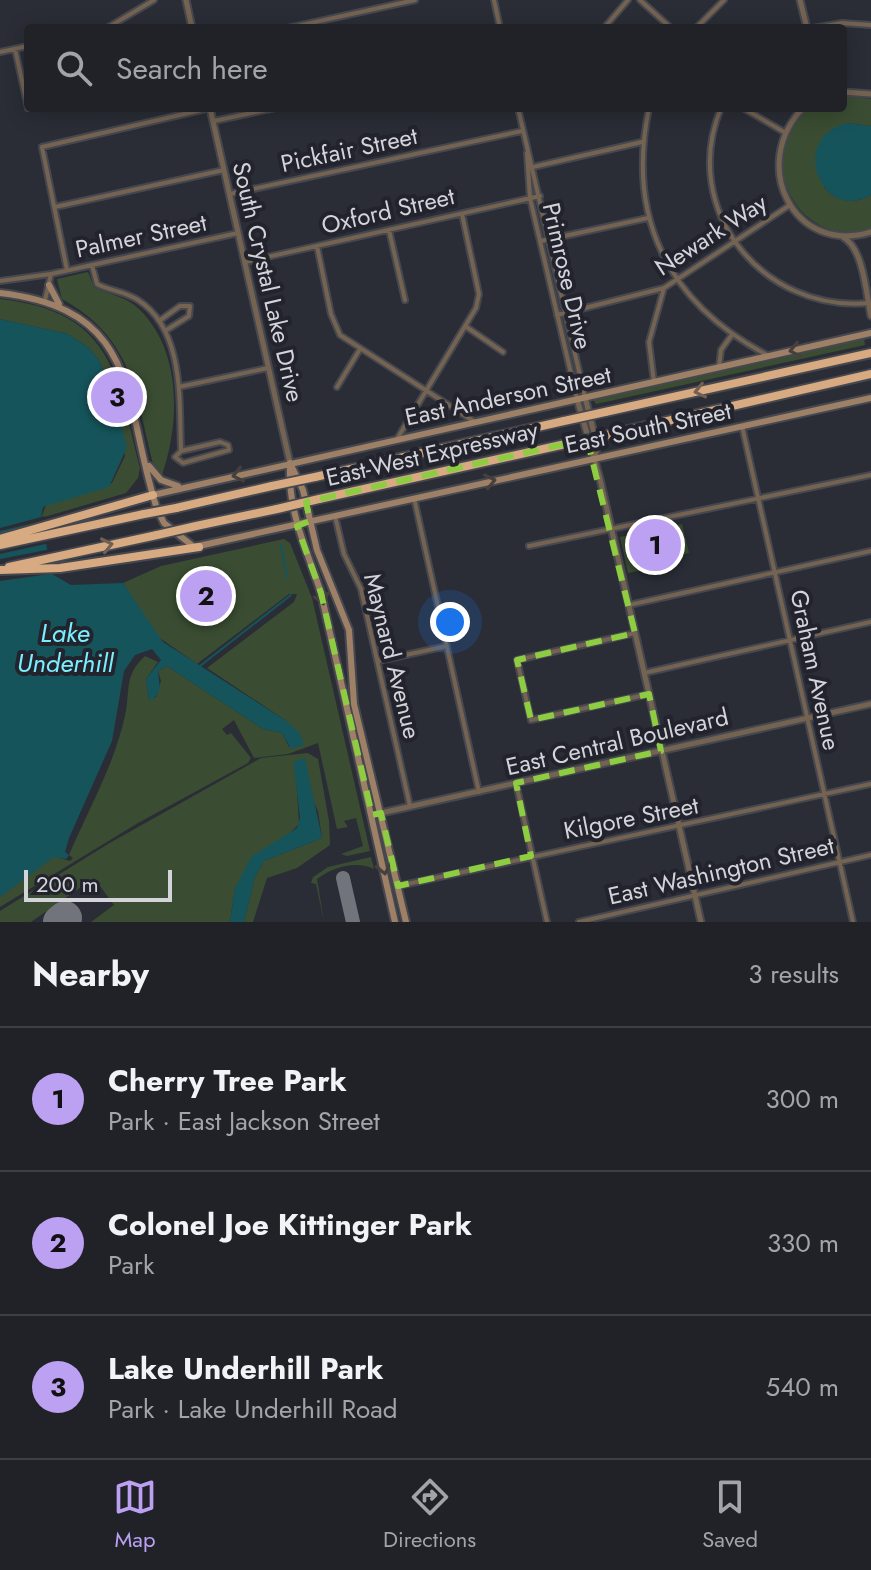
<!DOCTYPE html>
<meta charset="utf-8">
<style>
body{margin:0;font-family:Jost,sans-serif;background:#2d2f34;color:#f1f3f6}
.scale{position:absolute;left:24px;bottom:20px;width:148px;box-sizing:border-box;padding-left:8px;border:4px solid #d3d4da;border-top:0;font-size:22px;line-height:28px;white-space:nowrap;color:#d3d4da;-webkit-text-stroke:6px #22232c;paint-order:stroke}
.you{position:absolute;left:450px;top:622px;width:28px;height:28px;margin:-20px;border:6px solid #fff;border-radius:50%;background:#1a73e8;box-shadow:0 0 0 12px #1a73e833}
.badge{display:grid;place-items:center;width:52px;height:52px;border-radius:50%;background:#bca0f2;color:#111;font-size:26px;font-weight:700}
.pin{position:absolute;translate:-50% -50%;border:4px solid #fff;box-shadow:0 2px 8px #0006}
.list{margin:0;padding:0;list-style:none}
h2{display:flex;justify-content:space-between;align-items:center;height:104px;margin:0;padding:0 32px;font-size:34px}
h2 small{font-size:26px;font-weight:400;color:#a2a4a8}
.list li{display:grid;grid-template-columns:52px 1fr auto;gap:24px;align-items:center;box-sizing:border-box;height:144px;padding:0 32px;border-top:2px solid #3d3f45}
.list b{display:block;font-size:30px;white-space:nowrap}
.list p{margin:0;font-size:26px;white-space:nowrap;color:#a2a4a8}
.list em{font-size:26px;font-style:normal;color:#a2a4a8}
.icon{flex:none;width:44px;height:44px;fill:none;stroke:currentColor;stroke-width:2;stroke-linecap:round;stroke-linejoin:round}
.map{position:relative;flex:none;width:871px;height:922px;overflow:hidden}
.search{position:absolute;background:#202228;box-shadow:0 4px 20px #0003;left:24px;right:24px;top:24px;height:88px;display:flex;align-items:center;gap:20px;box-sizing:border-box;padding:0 28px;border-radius:8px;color:#a2a4a8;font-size:30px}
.sheet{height:536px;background:#202228}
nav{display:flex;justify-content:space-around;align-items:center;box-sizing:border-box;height:112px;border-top:2px solid #3d3f45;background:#202228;font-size:22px;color:#a2a4a8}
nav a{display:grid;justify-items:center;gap:4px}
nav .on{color:#bca0f2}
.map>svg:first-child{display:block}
</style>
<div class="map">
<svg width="871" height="922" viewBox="0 0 871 922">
<rect width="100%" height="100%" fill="#2b2d36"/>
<path fill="#3a4d32" d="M843 95 871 99V126L847 123 824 187C837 202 854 205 871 195V228C797 253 750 154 809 108H843Z
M88 272 94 287C109 295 126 296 139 309 182 351 180 422 162 475L154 467C135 393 134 339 62 299L57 279Z
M0 299C113 312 116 373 140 468L138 478 126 493 41 518 47 503 112 483 125 456 109 382 98 359 89 348 68 334 0 319Z
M864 338 865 345 596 404 593 399Z
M682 524 689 553 656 561 657 567 628 573 620 537Z
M284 539 290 543 312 598 370 851 347 856 341 854 363 846 356 818 344 821 348 827 337 829 318 743 288 754 254 758 234 720 222 729 227 735 231 733 251 758 248 763 138 823 0 907V896L54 856 70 861 73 858 69 855C89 808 116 762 126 711 130 686 125 675 145 656L158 662 146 679 149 700 156 697 161 681 158 671 167 666 263 729 282 733 289 747 301 737 285 720 207 668 294 602 297 594H289L197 664 157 636 123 583 161 566Z
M308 753 318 759 329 821 330 845 297 868 267 878 253 922H244L255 877 264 861 322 838 318 811 295 761 299 824 235 888 230 922H91L114 905 94 878 31 922H0V911L108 844 261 758Z
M371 857 374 869C357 860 332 867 317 879L324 922 316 884 311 883 313 877 328 867Z"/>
<path fill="#16545b" d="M847 123 871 126V195C822 224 787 138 847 123Z
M0 319 68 334 89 348 98 359 109 382 127 447 109 487 43 507 41 518 52 574 71 585 123 583 163 642 285 720 299 732 304 745 291 749 282 733 263 729 167 666 158 671 160 689 153 700H149L146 679 161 660 152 649 135 655 124 671 112 741 69 838 65 852 69 855 66 859 54 857 0 897Z
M305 758 322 838 264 861 255 877 244 922H230L235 888 251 857 297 828 300 818 294 766V761Z"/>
<path fill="#2b2d36" d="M45 516 50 543 0 554V533L34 523 0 531V528Z
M51 549 57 573 0 581V559Z"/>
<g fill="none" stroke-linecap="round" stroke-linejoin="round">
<path stroke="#16545b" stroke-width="2" d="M281 545 287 577
M200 666 291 595"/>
<path stroke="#72747c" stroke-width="14" d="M343 878 353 922
M62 920 64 922"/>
<path stroke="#72747c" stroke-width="34" d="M60 922 65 918"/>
<defs>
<path id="minor" d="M494 0 500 28
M640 0 671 28
M107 28 154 0
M288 28 415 0
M604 28 628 0
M696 28 724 0
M813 28 842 23 871 25
M15 49 28 108
M0 52 28 46
M518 108 585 397
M649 108C626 218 668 303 767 355
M721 108C679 209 762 313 869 303
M743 108 784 132
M214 121 275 108
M527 153 530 198 577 399
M533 167 642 142
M230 194 522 131
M55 207 224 170
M389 230 405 300
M541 241 648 218
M317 246 331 314 340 335 475 422
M245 262 540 196
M92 265 97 284C110 291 124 291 138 300 185 330 179 402 181 451
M67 270 42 147 210 108
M0 281 51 274 238 233
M45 300 51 274
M557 315 664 288 790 205
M159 321 180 306H190L189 316 165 331
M465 326 503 352
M719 367 721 350 731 336
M654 382 649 342 664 288
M179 387 268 368
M337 387 360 349
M742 426 853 922
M397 439 476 308 479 294 462 214
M220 442 228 445 229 450 183 463 175 457 181 451Z
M414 498 479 792
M335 516 344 554 361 589 410 806
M529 546 871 475
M629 605 871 551
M635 633 517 660 531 720 649 694
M378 661 447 646
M644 673 871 622
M516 783 547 922
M398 886 871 784
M579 922 871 855"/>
<path id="tertiary" d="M186 0 192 28
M800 0 807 28
M843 92 871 94
M210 108 290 463
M803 108C749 164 793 256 871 232
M843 237C864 249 866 294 871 316
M585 397 597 445 595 457
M577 399 600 479 701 922
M372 815 871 704"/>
<path id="secondary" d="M49 285 59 304
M0 293C143 310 122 401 157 509L164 523 194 547 871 398
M290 463 303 490 317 550 349 630 354 704 406 922
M149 466 161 480 178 486
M290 467C288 513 307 550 321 593L395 922
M153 495 871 333"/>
<path id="motorway" d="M605 412 871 353
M611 434 871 374
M315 477 564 421
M319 499 570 443
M176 508 272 486
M196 526 277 509
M0 539 153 495
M0 545 144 514
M9 567 157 535
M0 570 60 568 199 547"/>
</defs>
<use href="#minor" stroke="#464850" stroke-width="8"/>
<use href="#tertiary" stroke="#464850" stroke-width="9"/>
<use href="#secondary" stroke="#464850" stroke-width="10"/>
<use href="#motorway" stroke="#464850" stroke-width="12"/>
<use href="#minor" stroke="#756352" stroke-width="4"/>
<use href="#tertiary" stroke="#756352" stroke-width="5"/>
<use href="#secondary" stroke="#9d8065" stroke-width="6"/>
<use href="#motorway" stroke="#d7aa81" stroke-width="8"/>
<defs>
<path id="motorway-bridge" d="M564 421 605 412
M570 443 611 434
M272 486 315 477
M277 509 319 499
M144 514 176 508
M157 535 196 526"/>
</defs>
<use href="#motorway-bridge" stroke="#464850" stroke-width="12" stroke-linecap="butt"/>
<use href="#motorway-bridge" stroke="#d7aa81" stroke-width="8"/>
</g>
<defs><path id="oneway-chevron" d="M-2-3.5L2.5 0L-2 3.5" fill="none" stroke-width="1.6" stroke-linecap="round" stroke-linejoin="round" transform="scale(2)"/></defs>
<g stroke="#473f3d">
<use href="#oneway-chevron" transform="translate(795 350) rotate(167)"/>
<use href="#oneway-chevron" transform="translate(238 475) rotate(167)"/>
<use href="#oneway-chevron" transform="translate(490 481) rotate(-12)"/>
<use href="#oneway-chevron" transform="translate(322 599) rotate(75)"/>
<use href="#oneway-chevron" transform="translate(384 869) rotate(78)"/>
</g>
<g stroke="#736052">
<use href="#oneway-chevron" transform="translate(700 391) rotate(167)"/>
<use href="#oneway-chevron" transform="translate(107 545) rotate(-12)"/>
</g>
<path fill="none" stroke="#8ecd42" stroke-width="6" stroke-dasharray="16 10" stroke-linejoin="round" d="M587 439 635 633 517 660 531 720 649 694 661 751 516 783 531 856 398 886 381 813 372 815 321 593 297 526 310 521 306 502Z"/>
<g text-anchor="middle" stroke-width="8" stroke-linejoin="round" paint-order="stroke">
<g font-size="24" fill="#d3d4da" stroke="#22232c">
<text transform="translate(349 150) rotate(-12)" y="8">Pickfair Street</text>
<text transform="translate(388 211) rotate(-13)" y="8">Oxford Street</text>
<text transform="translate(711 235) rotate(-33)" y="8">Newark Way</text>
<text transform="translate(141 236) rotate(-12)" y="8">Palmer Street</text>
<text transform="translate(567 276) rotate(77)" y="8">Primrose Drive</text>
<text transform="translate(268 282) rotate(77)" y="8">South Crystal Lake Drive</text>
<text transform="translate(508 396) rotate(-12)" y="8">East Anderson Street</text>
<text transform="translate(648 428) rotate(-12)" y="8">East South Street</text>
<text transform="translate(432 454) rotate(-13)" y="8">East-West Expressway</text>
<text transform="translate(392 656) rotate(76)" y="8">Maynard Avenue</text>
<text transform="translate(815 670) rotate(78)" y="8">Graham Avenue</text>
<text transform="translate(617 742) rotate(-13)" y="8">East Central Boulevard</text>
<text transform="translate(631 818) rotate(-11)" y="8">Kilgore Street</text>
<text transform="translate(721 871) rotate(-13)" y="8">East Washington Street</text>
</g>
<g font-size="26" font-style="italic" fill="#7beefd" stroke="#22232c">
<text x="65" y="642">Lake<tspan x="65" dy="30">Underhill</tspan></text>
</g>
</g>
</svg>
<div class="scale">200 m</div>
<div class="you"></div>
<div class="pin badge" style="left:655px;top:545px">1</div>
<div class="pin badge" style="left:206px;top:596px">2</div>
<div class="pin badge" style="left:117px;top:397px">3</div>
<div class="search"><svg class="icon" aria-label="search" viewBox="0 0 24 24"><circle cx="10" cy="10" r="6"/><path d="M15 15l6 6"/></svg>Search here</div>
</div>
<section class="sheet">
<h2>Nearby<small>3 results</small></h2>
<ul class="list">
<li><span class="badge">1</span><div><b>Cherry Tree Park</b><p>Park · East Jackson Street</p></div><em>300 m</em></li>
<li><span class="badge">2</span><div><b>Colonel Joe Kittinger Park</b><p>Park</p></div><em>330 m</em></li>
<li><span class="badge">3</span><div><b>Lake Underhill Park</b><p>Park · Lake Underhill Road</p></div><em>540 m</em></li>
</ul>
</section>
<nav>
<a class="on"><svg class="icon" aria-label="map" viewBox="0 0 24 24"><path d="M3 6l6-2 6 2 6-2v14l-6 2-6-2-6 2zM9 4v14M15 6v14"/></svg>Map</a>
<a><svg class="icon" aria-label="directions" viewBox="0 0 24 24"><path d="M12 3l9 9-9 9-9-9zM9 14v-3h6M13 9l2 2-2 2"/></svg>Directions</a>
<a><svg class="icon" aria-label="saved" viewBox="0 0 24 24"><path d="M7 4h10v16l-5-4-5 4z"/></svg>Saved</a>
</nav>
